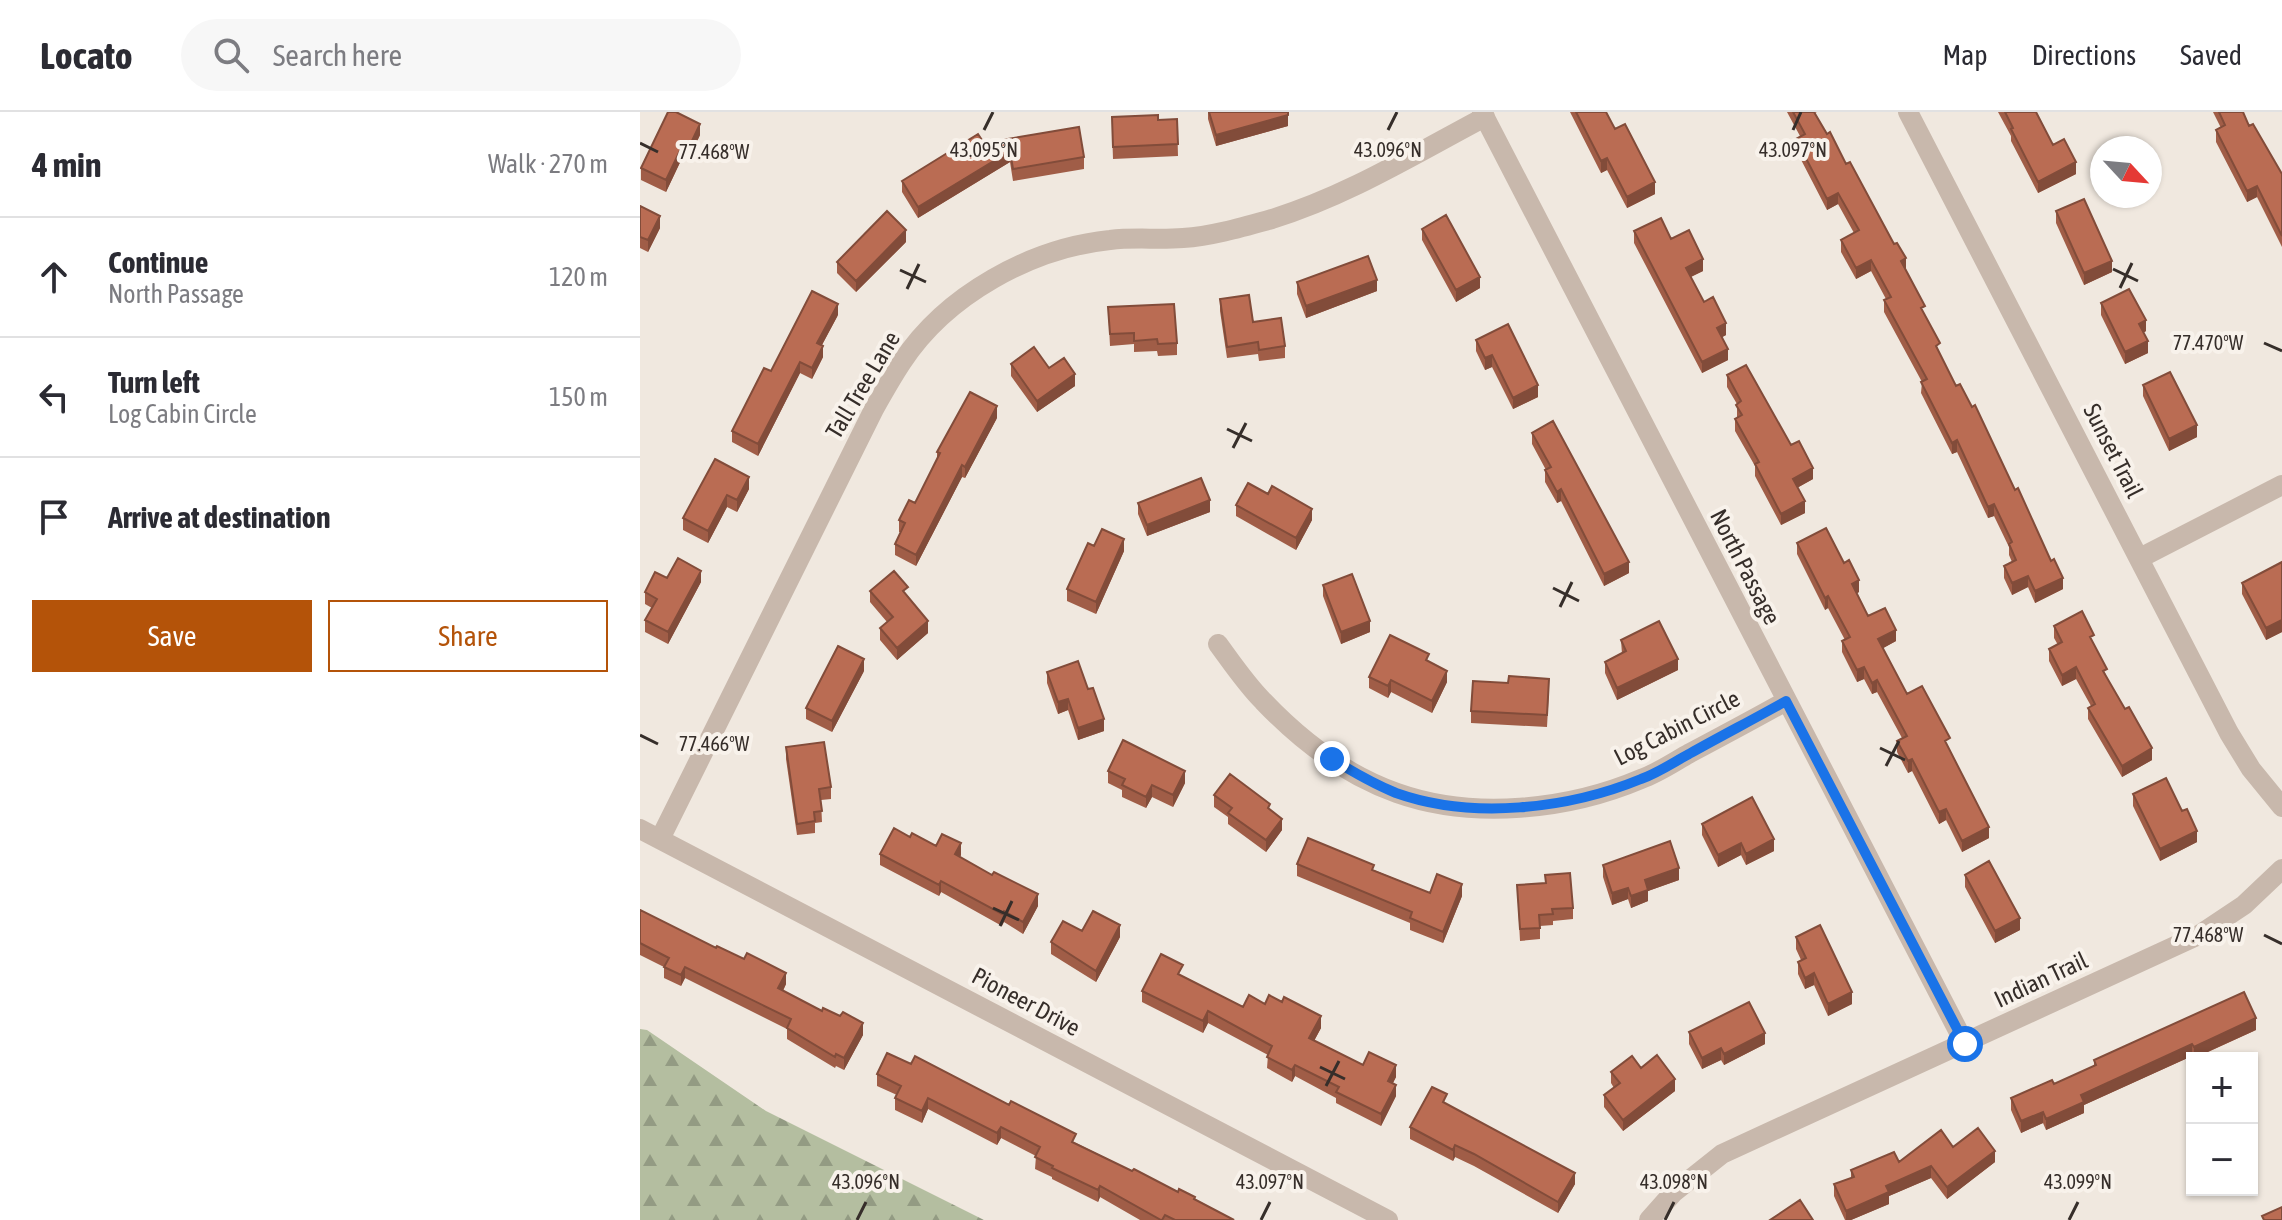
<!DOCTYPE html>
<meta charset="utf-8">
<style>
body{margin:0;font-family:"Asap Condensed",sans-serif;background:#f7f7f7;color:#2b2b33}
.controls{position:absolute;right:24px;bottom:24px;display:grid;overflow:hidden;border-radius:0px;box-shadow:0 2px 6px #0004}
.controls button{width:72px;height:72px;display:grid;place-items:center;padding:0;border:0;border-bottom:2px solid #e1e1e2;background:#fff;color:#2b2b33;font:40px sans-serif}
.compass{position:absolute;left:1450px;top:24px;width:72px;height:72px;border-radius:50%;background:#fff;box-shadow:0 2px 6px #0004;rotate:116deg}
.stop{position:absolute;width:24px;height:24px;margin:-18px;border:6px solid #1a73e8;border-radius:50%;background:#fff}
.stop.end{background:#1a73e8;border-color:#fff;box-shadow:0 2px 8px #0008}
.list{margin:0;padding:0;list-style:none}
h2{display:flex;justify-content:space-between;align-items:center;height:104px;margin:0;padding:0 32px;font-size:34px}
h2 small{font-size:26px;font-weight:400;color:#7c7c81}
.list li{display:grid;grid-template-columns:52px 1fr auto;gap:24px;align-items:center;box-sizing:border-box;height:120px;padding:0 32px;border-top:2px solid #e1e1e2}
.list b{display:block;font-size:30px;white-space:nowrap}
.list p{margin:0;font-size:26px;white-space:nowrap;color:#7c7c81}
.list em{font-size:26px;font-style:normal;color:#7c7c81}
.actions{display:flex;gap:16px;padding:24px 32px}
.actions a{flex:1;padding:18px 0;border:2px solid #b45309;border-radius:0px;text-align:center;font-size:28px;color:#b45309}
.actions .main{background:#b45309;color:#fff}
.icon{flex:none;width:44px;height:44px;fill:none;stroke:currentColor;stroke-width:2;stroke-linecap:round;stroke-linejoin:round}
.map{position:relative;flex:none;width:1642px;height:1108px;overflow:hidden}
header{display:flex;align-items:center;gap:48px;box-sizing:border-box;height:112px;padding:0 40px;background:#fff;border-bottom:2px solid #e1e1e2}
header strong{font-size:38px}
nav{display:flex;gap:44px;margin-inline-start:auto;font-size:28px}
.search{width:560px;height:72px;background:#f7f7f7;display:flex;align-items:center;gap:20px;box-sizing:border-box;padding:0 28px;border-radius:44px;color:#7c7c81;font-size:30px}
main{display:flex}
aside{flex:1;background:#fff}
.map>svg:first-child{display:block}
</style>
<header>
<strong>Locato</strong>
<div class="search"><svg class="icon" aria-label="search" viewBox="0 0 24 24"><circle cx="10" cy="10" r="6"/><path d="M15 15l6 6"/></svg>Search here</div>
<nav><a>Map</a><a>Directions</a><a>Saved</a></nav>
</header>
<main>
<aside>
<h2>4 min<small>Walk · 270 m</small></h2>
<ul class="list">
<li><svg class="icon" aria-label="ahead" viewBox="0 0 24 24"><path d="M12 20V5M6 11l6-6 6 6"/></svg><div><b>Continue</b><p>North Passage</p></div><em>120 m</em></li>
<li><svg class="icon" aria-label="left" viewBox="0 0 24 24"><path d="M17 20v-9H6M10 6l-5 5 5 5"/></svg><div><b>Turn left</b><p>Log Cabin Circle</p></div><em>150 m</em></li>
<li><svg class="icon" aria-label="arrive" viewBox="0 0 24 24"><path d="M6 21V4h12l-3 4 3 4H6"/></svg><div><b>Arrive at destination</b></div></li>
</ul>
<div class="actions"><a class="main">Save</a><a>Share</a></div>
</aside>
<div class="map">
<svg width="1642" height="1108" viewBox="0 0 1642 1108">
<defs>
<pattern id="forest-firs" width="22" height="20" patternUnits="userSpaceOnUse" patternTransform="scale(2)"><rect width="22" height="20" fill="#b4bea0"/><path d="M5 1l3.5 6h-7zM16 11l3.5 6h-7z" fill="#939b83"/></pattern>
</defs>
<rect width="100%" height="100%" fill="#f0e8df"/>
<path fill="url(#forest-firs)" d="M0 917 7 918 126 999 344 1108H0Z"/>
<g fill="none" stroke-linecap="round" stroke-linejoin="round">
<path stroke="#c8b8ac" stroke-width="20" d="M842 0 1325 932
M1268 0 1589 621 1611 657 1642 695
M1500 446 1642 373
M578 532C592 551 606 572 623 589 660 628 706 663 757 681 833 708 928 698 1001 667 1018 661 1034 650 1050 641 1082 624 1114 607 1146 589
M0 717 748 1108
M20 727 234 297C243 281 252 265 262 250 306 183 391 136 470 128 494 125 519 128 543 126 572 124 603 115 632 107 707 84 775 42 845 5
M1009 1108 1033 1081 1082 1042 1559 823 1604 793 1642 757"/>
</g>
<path fill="#a05d47" d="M568 0H648V14L576 34 568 7Z
M930 0H966L975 17 1015 82 987 96 967 58 961 61Z
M1147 0H1177L1175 1 1187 22 1206 52 1266 158 1300 242 1316 274 1375 378 1423 477 1395 491 1388 475 1372 483 1364 466V454L1372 450 1369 443V435L1354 404 1348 406 1317 340 1312 342 1281 281 1282 270 1244 200V188L1246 187 1231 159 1216 167 1201 140V128L1214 121 1198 92 1187 98 1156 38V27L1160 24Z
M1358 0H1396L1413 33 1436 62 1398 81 1371 29V24Z
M1573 0H1603L1609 14 1642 62V135L1617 85 1607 90 1576 30V18L1581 16Z
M537 7 538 44 473 47 472 17 518 8Z
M60 12V23L50 44 44 42 26 80 1 68V56Z
M344 31 444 45V57L373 69 370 50 278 106 262 80V69Z
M0 94 20 116 8 140 0 136Z
M1416 99 1472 160 1444 173 1416 111Z
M782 117 840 176 816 190 782 128Z
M994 119 1031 127 1063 159 1051 165 1064 190 1086 223 1082 225 1088 248 1062 261 994 131Z
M266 130 216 180 197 161V150Z
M657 170 737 179 666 206 657 182Z
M580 187 645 234V246L619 249 618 242 587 246 580 199Z
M1461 191 1506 219 1503 221 1508 241 1485 252 1461 203Z
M468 195 537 231V243L518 244 517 239 494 240V232L470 234Z
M198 203 182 233 183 245 172 267 160 261 118 344 92 330V319L131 259Z
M836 228 898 285 873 297 852 255 845 258 836 239Z
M371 252 409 256 435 274 397 300 371 264Z
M1087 263 1151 333 1173 367 1157 376 1165 401 1141 413 1115 364V354L1095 319V307L1097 306V292L1087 275Z
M1503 273 1557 325 1529 339 1503 284Z
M357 306 325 366 322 365 276 454 255 443V432L261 420H259V408L275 391 297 347V340Z
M892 321 989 461 964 474 921 389 917 391 905 370V358H906L892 332Z
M109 365V377L97 400 87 395 68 431 43 418V406Z
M498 391 570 400 507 424 498 402Z
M596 393 672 408 656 438 596 404Z
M1157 431 1219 480 1217 481 1228 504 1256 529 1243 536 1267 582 1310 638 1349 726 1322 740 1306 708 1299 712 1272 659 1268 661 1257 640V629L1262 626 1237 580 1232 582 1224 567 1217 570 1202 540V529L1205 528 1188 496 1185 498 1157 442Z
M454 434 484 439 456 502 427 489V477Z
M1642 450V520L1626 528 1602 482V471Z
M27 466 61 470 28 532 5 520V508L12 496 5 492V480Z
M683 473 730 520 701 532 683 484Z
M230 479 268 484 288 521 257 548 240 528V516L247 510 230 490Z
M1414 514 1454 532 1467 566 1512 648 1482 665 1448 607V596L1451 594 1436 567 1422 574 1409 549V537L1418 533 1414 526Z
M981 528 1038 558 977 588 965 561V550L982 542Z
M789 550 807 570 792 601 751 580 748 586 729 576V565Z
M224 559 192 620 166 607V596Z
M407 560 464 619 438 628 428 598 418 602 407 571Z
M909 578 907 615 831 611V599Z
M146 635 191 675V687L181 688 182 710 175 711V721L157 723 146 647Z
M468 659 545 671 533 695 512 685 506 696 482 685V678L468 671Z
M1493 682 1557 730 1520 749 1493 694Z
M574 683 642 718 626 740 588 712V705L574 695Z
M1062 712 1134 739 1106 753 1101 743 1078 755 1062 723Z
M270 725 321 743 320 745 398 794 383 822 364 810 362 814 301 780 299 784 240 753V742Z
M657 752 734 758 790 781 822 784 803 831 770 818V811L657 764Z
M963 753 1039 768 1008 779V789L991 796 988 787 972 793 963 765Z
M1325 763 1380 818 1355 831 1325 775Z
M877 773 933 796V807L913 809V813L900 814V827L880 829Z
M0 798 146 872 143 879 223 923 204 958 196 954 195 956 147 927V917L45 866 41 874 24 866V855L0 843Z
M442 819 480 825 456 870 411 842V830Z
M1156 825 1212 892 1188 904 1174 873 1165 877 1158 862V850L1161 848 1156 837Z
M543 864 603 895 625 892 681 916 674 929 723 953 756 965 753 971 756 984 741 1014 696 991V986L655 964 652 970 627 956 628 943 568 911 563 921 502 890V879Z
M1616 918 1555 946H1553L1552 944 1444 993V1001L1406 1018 1403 1011 1381 1021 1371 998V986L1414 972 1454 954V948Z
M1049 920 1125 932 1084 953 1081 948 1062 957 1049 932Z
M1001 956 1035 979 983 1019 964 995V983L974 976 971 971V960Z
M237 962 436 1031 492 1059 555 1087 594 1108H500L460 1085 458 1090 412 1067V1065L395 1057 396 1044 361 1026 357 1033 288 997 282 1011 255 998V986L257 983 237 974Z
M807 992 935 1072 918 1101 834 1054 815 1045 813 1049 770 1027V1015Z
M1313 1035 1355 1050 1307 1087 1291 1066 1249 1084V1092L1211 1108H1205L1194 1084V1072L1211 1066V1058L1259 1050Z"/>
<path fill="#824c3a" d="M648 3V14L576 34V23Z
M60 12V23L50 44V33Z
M44 30V42L26 80V68Z
M370 39V50L278 106V95Z
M967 46V58L961 61V49Z
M1436 50V62L1398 81V70Z
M1015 70V82L987 96V85Z
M1617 74V85L1607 90V79Z
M1198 81V92L1187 98V87Z
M20 104V116L8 140V128Z
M266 118V130L216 180V169Z
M1266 146V158L1261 149Z
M1063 147V159L1046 167V156Z
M1231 148V159L1216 167V156Z
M1472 149V160L1444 173V161Z
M840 165V176L816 190V178Z
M737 168V179L666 206V194Z
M198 192V203L177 242V231Z
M1506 208V219L1499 223V212Z
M1086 211V223L1077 228V216Z
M1508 229V241L1485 252V240Z
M183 234V245L172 267V256Z
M1088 237V248L1062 261V250Z
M852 243V255L845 258V246Z
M160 250V261L118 344V332Z
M435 262V274L397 300V289Z
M898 273V285L873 297V286Z
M357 294V306L325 366V355Z
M1557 313V325L1529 339V327Z
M1317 328V340L1312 342V331Z
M322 353V365L276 454V443Z
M1173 356V367L1153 378V367Z
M109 365V377L97 400V388Z
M921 377V389L917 391V380Z
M87 383V395L68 431V419Z
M570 388V400L507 424V413Z
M1165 389V401L1141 413V402Z
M1354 392V404L1348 406V395Z
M672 397V408L656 438V426Z
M484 427V439L456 502V490Z
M989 450V461L964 474V462Z
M61 459V470L28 532V520Z
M1388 464V475L1372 483V471Z
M1423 466V477L1395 491V479Z
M1219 468V480L1212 484V472Z
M1188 484V496L1185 498V486Z
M1642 508V520L1626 528V516Z
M288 509V521L257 548V536Z
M730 509V520L701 532V520Z
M1256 518V529L1238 539V527Z
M224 547V559L192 620V609Z
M1038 547V558L977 588V576Z
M1224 555V567L1217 570V558Z
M1436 555V567L1422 574V563Z
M807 559V570L792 601V589Z
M751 568V580L748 586V574Z
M1237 568V580L1232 582V571Z
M428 587V598L418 602V590Z
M464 607V619L438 628V616Z
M1512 636V648L1482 665V654Z
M1272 647V659L1268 661V649Z
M545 659V671L533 695V683Z
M512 673V685L506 696V685Z
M1306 697V708L1299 712V700Z
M642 707V718L626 740V728Z
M1349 715V726L1322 740V729Z
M1557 719V730L1520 749V737Z
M1134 727V739L1106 753V742Z
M321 731V743L315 754V742Z
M1101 731V743L1078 755V743Z
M1039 756V768L1008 779V789L991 796V784L1005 768Z
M301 769V780L299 784V773Z
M822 772V784L803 831V820Z
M988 776V787L972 793V781Z
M398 782V794L383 822V810Z
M1380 806V818L1355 831V819Z
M480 813V825L456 870V859Z
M45 855V866L41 874V863Z
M146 861V872L138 888V876Z
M1174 861V873L1165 877V866Z
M1212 880V892L1188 904V892Z
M568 899V911L563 921V909Z
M681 904V916L669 938V926Z
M1616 906V918L1554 946V935Z
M223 911V923L204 958V946Z
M1125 921V932L1084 953V942Z
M1552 932V944L1444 993V1001L1406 1018V1007L1441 983Z
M1081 936V948L1062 957V946Z
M655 953V964L652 970V958Z
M756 953V965L748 980V969Z
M1035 967V979L983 1019V1008Z
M756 973V984L741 1014V1002Z
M288 986V997L282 1011V999Z
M1403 1000V1011L1381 1021V1009Z
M361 1015V1026L357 1033V1021Z
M815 1033V1045L813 1049V1038Z
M1355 1039V1050L1307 1087V1075Z
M1291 1054V1066L1249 1084V1092L1211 1108H1206V1099L1246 1074Z
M935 1061V1072L918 1101V1090Z
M460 1074V1085L458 1090V1078Z"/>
<path fill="#ba6c53" stroke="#824c3a" stroke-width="2" d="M28 0H36L60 12 50 33 44 30 26 68 1 56Z
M569 0H648V3L576 23Z
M936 0H966L975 17 985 12 1015 70 987 85 967 46 961 49Z
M1153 0H1174L1187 22 1190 20 1206 52 1210 50 1254 132 1257 131 1266 146 1261 149 1285 194 1281 196 1300 231 1296 234 1316 274 1320 272 1332 295 1335 293 1375 378 1378 376 1411 449 1414 447 1423 466 1395 479 1388 464 1372 471 1364 454 1376 448 1369 432 1372 430 1354 392 1348 395 1317 328 1312 331 1281 270 1287 267 1244 188 1251 185 1231 148 1216 156 1201 128 1219 118 1198 81 1187 87 1156 27 1165 22Z
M1365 0H1396L1413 33 1424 27 1436 50 1398 70 1371 17 1373 16Z
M1579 0H1603L1609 14 1613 12 1642 62V124L1617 74 1607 79 1576 18 1585 13Z
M518 3V8L537 7 538 32 473 35 472 5Z
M439 15 444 45 373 57 370 39 278 95 262 69 338 22 344 31Z
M1444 87 1472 149 1444 161 1416 99Z
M0 94 20 104 8 128 0 125Z
M247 99 266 118 216 169 197 150Z
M806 103 840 165 816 178 782 117Z
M1021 106 1031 127 1049 118 1063 147 1046 156 1064 190 1073 185 1086 211 1077 216 1088 237 1062 250 994 119Z
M728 144 737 168 666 194 657 170Z
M1489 177 1506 208 1499 212 1508 229 1485 240 1461 191Z
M172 179 198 192 177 231 183 234 172 256 160 250 118 332 92 319 124 256 131 259Z
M609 183 613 210 641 206 645 234 619 238 618 230 587 235 580 187Z
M534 192 537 231 518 232 517 227 494 229V221L470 222 468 195Z
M868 212 898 273 873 286 852 243 845 246 836 228Z
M394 235 409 256 424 246 435 262 397 289 371 252Z
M1106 253 1151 333 1159 329 1173 356 1153 367 1165 389 1141 402 1115 352 1119 350 1095 307 1102 303 1096 293 1101 289 1087 263Z
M1530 260 1557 313 1529 327 1503 273Z
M330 280 357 294 325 355 322 353 276 443 255 432 265 411 259 408 269 388 275 391 300 341 297 340Z
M913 309 989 450 964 462 921 377 917 380 905 358 911 355 892 321Z
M75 347 109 365 97 388 87 383 68 419 43 406Z
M561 366 570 388 507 413 498 391Z
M608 371 628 382 632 374 672 397 656 426 596 393Z
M1186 416 1204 451 1209 448 1219 468 1212 472 1228 504 1245 496 1256 518 1238 527 1267 582 1282 574 1310 626 1305 629 1349 715 1322 729 1306 697 1299 700 1272 647 1268 649 1257 629 1267 624 1237 568 1232 571 1224 555 1217 558 1202 529 1210 525 1188 484 1185 486 1157 431Z
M462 417 484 427 456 490 427 477 448 431 454 434Z
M38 446 61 459 28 520 5 508 17 487 5 480 15 460 27 466Z
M1642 450V508L1626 516 1602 471Z
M254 459 268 475 263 479 288 509 257 536 240 516 253 505 230 479Z
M712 462 730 509 701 520 683 473Z
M1442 499 1454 523 1450 525 1467 557 1463 559 1485 597 1489 595 1512 636 1482 654 1448 596 1455 592 1436 555 1422 563 1409 537 1422 530 1414 514Z
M1019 509 1038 547 977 576 965 550 986 539 981 528Z
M750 523 789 542 786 548 807 559 792 589 751 568 748 574 729 565Z
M198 534 224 547 192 609 166 596Z
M438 549 448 577 453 576 464 607 438 616 428 587 418 590 407 560Z
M869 564 909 567 907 603 831 599 833 569 868 571Z
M483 628 545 659 533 683 512 673 506 685 482 673 485 667 468 659Z
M184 630 191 675 179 677 182 699 174 700 175 709 157 712 146 635Z
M590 662 630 692 628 696 642 707 626 728 588 701 592 696 574 683Z
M1526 666 1542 699 1547 697 1557 719 1520 737 1493 682Z
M1112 685 1134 727 1106 742 1101 731 1078 743 1062 712Z
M254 716 270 725 272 721 296 734 302 722 321 731 315 742 352 763 354 760 398 782 383 810 364 799 362 802 301 769 299 773 240 742Z
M668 726 734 753 732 758 790 781 797 762 822 772 803 820 770 806 772 800 657 752Z
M1030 729 1039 756 1005 768 1008 778 991 784 988 776 972 781 963 753Z
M1349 749 1380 806 1355 819 1325 763Z
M930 761 933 796 912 797 913 802 899 803 900 816 880 817 877 773 906 771 905 763Z
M0 798 76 836 77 834 104 847 107 841 146 861 138 876 182 899 183 896 200 904 203 900 223 911 204 946 196 942 195 945 147 916 151 907 45 855 41 863 24 855 29 846 0 831Z
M453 799 480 813 456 859 411 830 423 809 442 819Z
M1180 813 1212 880 1188 892 1174 861 1165 866 1158 850 1166 846 1156 825Z
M521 842 543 853 538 862 603 895 609 883 625 892 629 883 642 890 644 885 681 904 669 926 723 953 729 940 756 953 748 969 756 973 741 1002 696 980 699 975 655 953 652 958 627 945 632 934 568 899 563 909 502 879Z
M1604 880 1616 906 1554 935 1552 932 1441 983 1444 990 1406 1007 1403 1000 1381 1009 1371 986 1412 968 1414 972 1456 953 1454 948Z
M1109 890 1125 921 1084 942 1081 936 1062 946 1049 920Z
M247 941 271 952 275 944 369 993 371 989 436 1022 432 1030 492 1059 494 1057 538 1080 539 1077 555 1085 554 1087 594 1108H535L525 1103 522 1108H521L460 1074 458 1078 412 1056 413 1054 395 1045 400 1035 361 1015 357 1021 288 986 282 999 255 986 261 974 237 962Z
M1017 943 1035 967 983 1008 964 983 980 971 971 960 992 944 1001 956Z
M792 975 807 982 803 990 935 1061 918 1090 834 1042 815 1033 813 1038 770 1015Z
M1338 1016 1355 1039 1307 1075 1291 1054 1246 1074 1249 1080 1206 1099 1194 1072 1214 1065 1211 1058 1254 1040 1259 1050 1301 1018 1313 1035Z
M1160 1088 1173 1108H1130Z
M1642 1095V1108H1624L1622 1104Z"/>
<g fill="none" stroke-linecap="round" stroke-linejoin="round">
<path stroke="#1a73e8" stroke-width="10" d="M692 647C713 660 734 672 756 681 832 708 928 697 1001 667 1018 661 1034 650 1049 642 1081 624 1114 607 1146 589L1325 932"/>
</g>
<path fill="none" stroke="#362e2a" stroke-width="3" d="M344 18 353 0M748 18 757 0M1153 18 1161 0M0 31 18 40M1473 157 1498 169M260 158 286 170M1480 176 1492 151M267 177 279 152M1624 231 1642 239M587 317 612 329M593 336 606 311M913 476 939 489M920 495 932 470M0 623 18 632M1240 636 1265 648M1246 654 1259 629M353 796 379 808M360 814 372 789M1624 823 1642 832M680 955 705 967M686 974 699 949M217 1108 226 1090M621 1108 630 1090M1025 1108 1034 1090M1429 1108 1438 1090"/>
<g text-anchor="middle" stroke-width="8" stroke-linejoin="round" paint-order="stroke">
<g font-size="24" fill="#362e2a" stroke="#f8f2eb">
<text transform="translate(223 273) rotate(-59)" y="8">Tall Tree Lane</text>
<text transform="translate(1473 339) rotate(63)" y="8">Sunset Trail</text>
<text transform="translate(1105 455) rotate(63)" y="8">North Passage</text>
<text transform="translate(1037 616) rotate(-27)" y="8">Log Cabin Circle</text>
<text transform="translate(1401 868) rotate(-25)" y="8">Indian Trail</text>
<text transform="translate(386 890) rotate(28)" y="8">Pioneer Drive</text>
</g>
</g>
<g font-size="20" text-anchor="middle" fill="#362e2a" stroke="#f8f2eb" stroke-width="8" stroke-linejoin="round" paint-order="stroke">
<text x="344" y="45">43.095°N</text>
<text x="748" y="45">43.096°N</text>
<text x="1153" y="45">43.097°N</text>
<text x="74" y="47">77.468°W</text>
<text x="1568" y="238">77.470°W</text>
<text x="74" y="639">77.466°W</text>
<text x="1568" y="830">77.468°W</text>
<text x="226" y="1077">43.096°N</text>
<text x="630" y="1077">43.097°N</text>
<text x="1034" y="1077">43.098°N</text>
<text x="1438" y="1077">43.099°N</text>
</g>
</svg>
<div class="controls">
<button>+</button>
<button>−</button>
</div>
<svg class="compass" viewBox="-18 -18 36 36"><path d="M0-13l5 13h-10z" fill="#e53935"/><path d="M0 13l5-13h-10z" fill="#7c7c81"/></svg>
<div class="stop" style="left:1325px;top:932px"></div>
<div class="stop end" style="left:692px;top:647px"></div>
</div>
</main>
